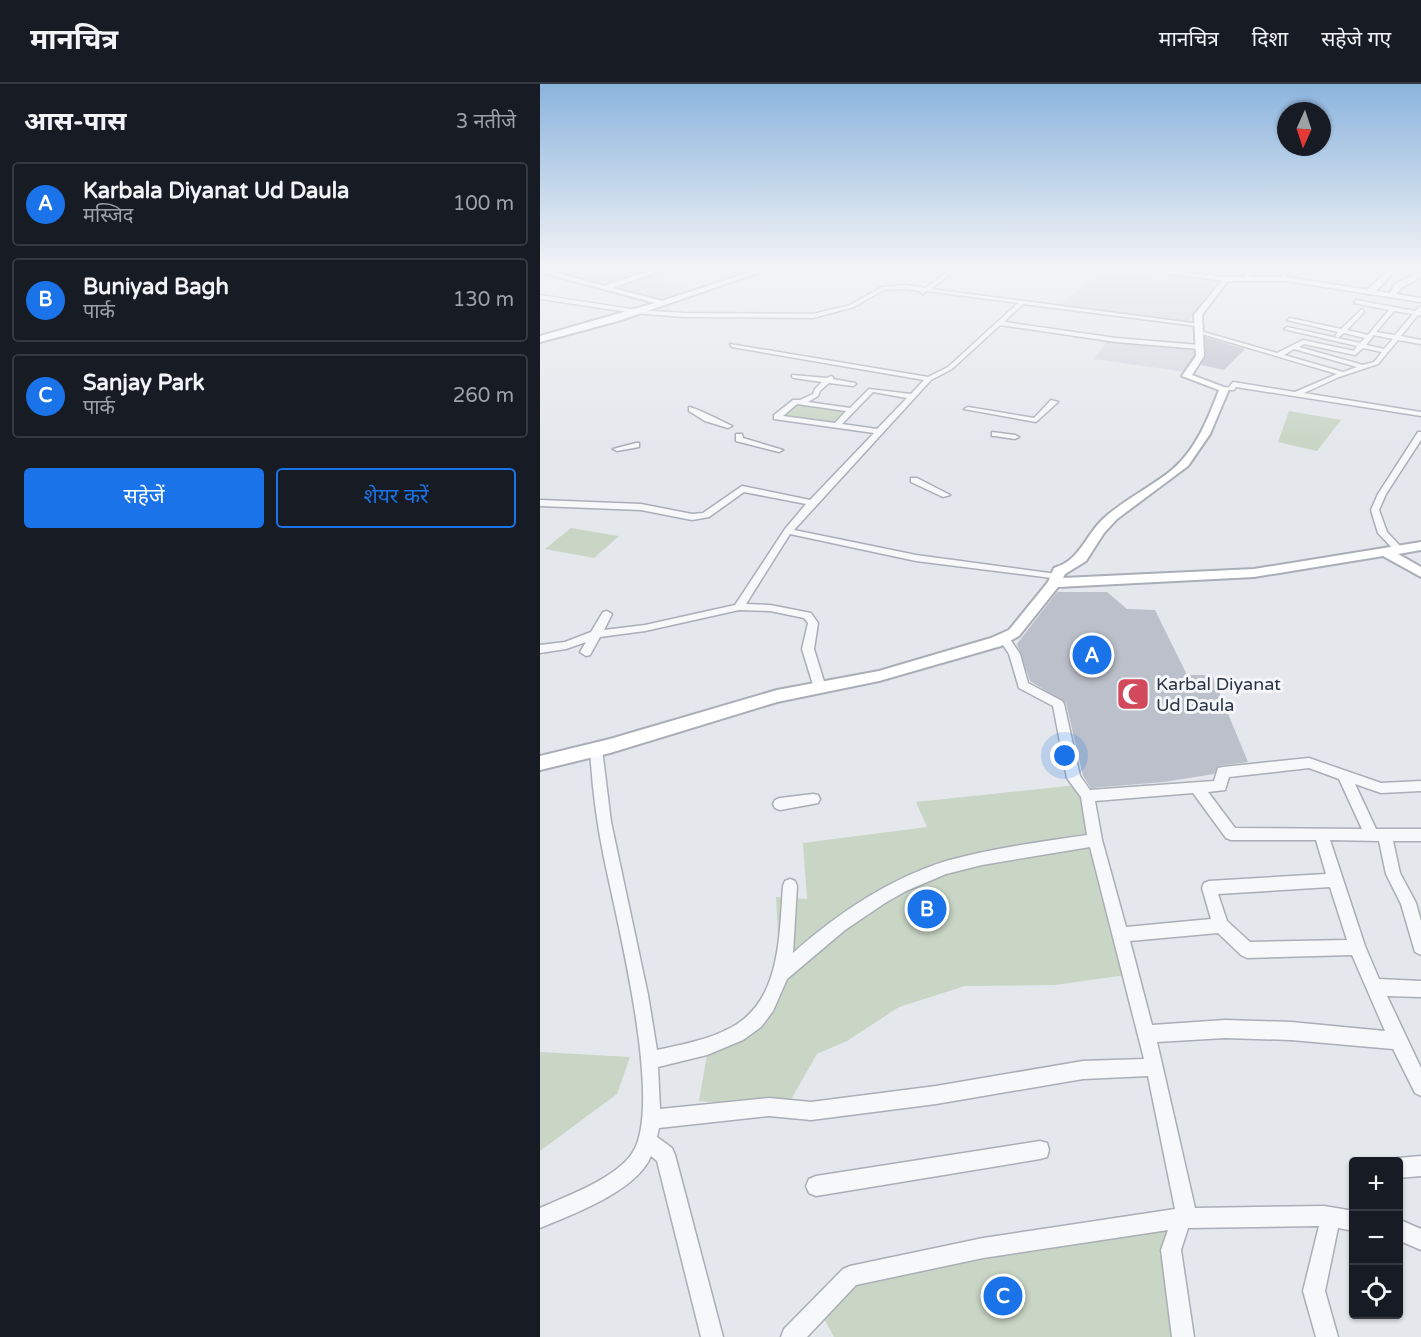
<!DOCTYPE html>
<html lang="hi">
<meta charset="utf-8">
<style>
body{margin:0;font-family:"Varela Round","Noto Sans Devanagari",sans-serif;background:#242831;color:#f1f3f6}
.controls{position:absolute;right:18px;bottom:18px;display:grid;overflow:hidden;border-radius:6px;box-shadow:0 2px 4px #0004}
.controls button{width:54px;height:54px;display:grid;place-items:center;padding:0;border:0;border-bottom:2px solid #363941;background:#171b24;color:#f1f3f6;font:30px sans-serif}
.compass{position:absolute;left:737px;top:18px;width:54px;height:54px;border-radius:50%;background:#171b24;box-shadow:0 2px 4px #0004;rotate:183deg}
.you{position:absolute;left:525px;top:672px;width:21px;height:21px;margin:-15px;border:4px solid #fff;border-radius:50%;background:#1a73e8;box-shadow:0 0 0 9px #1a73e833}
.badge{display:grid;place-items:center;width:39px;height:39px;border-radius:50%;background:#1a73e8;color:#fff;font-size:20px;font-weight:700}
.pin{position:absolute;translate:-50% -50%;border:3px solid #fff;box-shadow:0 2px 6px #0006}
.list{margin:0;padding:0;list-style:none}
h2{display:flex;justify-content:space-between;align-items:center;height:78px;margin:0;padding:0 24px;font-size:26px}
h2 small{font-size:20px;font-weight:400;color:#9ea1a6}
.list li{display:grid;grid-template-columns:39px 1fr auto;gap:18px;align-items:center;box-sizing:border-box;height:84px;margin:0 12px 12px;padding:0 12px;border:2px solid #363941;border-radius:6px}
.list b{display:block;font-size:22px;white-space:nowrap}
.list p{margin:0;font-size:20px;white-space:nowrap;color:#9ea1a6}
.list em{font-size:20px;font-style:normal;color:#9ea1a6}
.actions{display:flex;gap:12px;padding:18px 24px}
.actions a{flex:1;padding:14px 0;border:2px solid #1a73e8;border-radius:6px;text-align:center;font-size:21px;color:#1a73e8}
.actions .main{background:#1a73e8;color:#fff}
.icon{flex:none;width:33px;height:33px;fill:none;stroke:currentColor;stroke-width:2;stroke-linecap:round;stroke-linejoin:round}
.map{position:relative;flex:none;width:881px;height:1253px;overflow:hidden}
header{display:flex;align-items:center;gap:36px;box-sizing:border-box;height:84px;padding:0 30px;background:#171b24;border-bottom:2px solid #363941}
header strong{font-size:28px}
nav{display:flex;gap:33px;margin-inline-start:auto;font-size:21px}
main{display:flex}
aside{flex:1;background:#171b24}
.map>svg:first-child{display:block}
</style>
<header>
<strong>मानचित्र</strong>
<nav><a>मानचित्र</a><a>दिशा</a><a>सहेजे गए</a></nav>
</header>
<main>
<aside>
<h2>आस-पास<small>3 नतीजे</small></h2>
<ul class="list">
<li><span class="badge">A</span><div><b>Karbala Diyanat Ud Daula</b><p>मस्जिद</p></div><em>100 m</em></li>
<li><span class="badge">B</span><div><b>Buniyad Bagh</b><p>पार्क</p></div><em>130 m</em></li>
<li><span class="badge">C</span><div><b>Sanjay Park</b><p>पार्क</p></div><em>260 m</em></li>
</ul>
<div class="actions"><a class="main">सहेजें</a><a>शेयर करें</a></div>
</aside>
<div class="map">
<svg width="881" height="1253" viewBox="0 0 881 1253">
<rect width="100%" height="100%" fill="#e4e7ec"/>
<path fill="#d2d6de" d="M6 184 61 188 73 184H142L144 185 116 195 153 206 122 216Z
M564 184H582L679 195 648 238 519 222Z
M568 256 654 264 655 272 645 288 554 275Z"/>
<path fill="#c9d6c5" d="M257 320 306 327 294 339 244 332Z
M749 327 801 336 777 367 738 358Z
M31 444 79 452 54 474 5 465Z
M537 701 586 891 515 901 425 902 359 923 307 957 277 970 246 1024 159 1017 169 959 208 934 241 907 236 813 267 815 263 759 387 743 376 718Z
M0 968 90 973 77 1010 0 1067Z
M629 1142 631 1253H294L282 1231 310 1192Z"/>
<path fill="#bbc0ca" d="M665 253 705 265 684 286 661 281 666 272Z
M517 508H567L587 525 615 526 647 591H672L708 678 678 682 674 690 624 698 551 704 543 692 526 619 490 597 477 560Z"/>
<g fill="none" stroke-linecap="round" stroke-linejoin="round">
<defs>
<path id="street" d="M413 184H418L391 205 660 240 657 242 483 220 464 238 576 254 659 261 662 263 659 265 576 258 460 241 412 285 391 296 254 446 376 471 517 490 520 491V495L376 477 250 450 206 520 230 521 271 529 278 539 274 565 286 604 284 607 280 608 274 604 262 565 268 539 264 534 230 527 199 526 105 547 60 553 50 571 46 572 40 568 46 558 26 565 0 569V561L25 558 51 548 63 528 67 527 72 530 64 546 105 541 195 521 245 445 266 420 204 408 169 433 152 436 101 426 0 422V416L101 420 152 430 163 429 202 402 270 416 334 349 234 335V331L253 316H260L273 310 275 305 282 298 254 294 252 293V291L287 294 291 292 293 293V295L315 299 316 300 313 302 289 299 280 307 278 312 268 318 310 324 329 305 371 310 384 296 192 263 190 260 388 293 408 283 478 219 387 207 383 210 380 208 381 207 365 205 343 206 314 223 273 234 143 233 95 229 0 215V211L97 226 143 229 273 230 310 221 342 203 365 201 385 204ZM333 308 367 314 337 345 302 340ZM257 320 306 327 295 339 243 332Z
M747 184H752L743 196H739Z
M816 216 875 227 881 222V232L878 231 861 252 881 256V260L858 256 838 280 799 293 764 309 881 328V332L696 303 694 306H682V304L689 303 693 298 755 308 797 290 655 248 660 247 737 269 763 256 814 267 817 262 744 245 747 243 820 259 825 254 804 249 798 254 795 252 798 248 747 236 750 234 801 245 822 225 824 228 807 246 828 251 849 226 814 219ZM854 227 873 230 855 251 836 248ZM834 251 853 255 844 265 826 261ZM764 260 815 271 823 264 842 268 834 278 823 281 759 263ZM754 265 817 283 803 288 744 271Z
M511 316 518 318 496 338 424 325 428 323 494 334Z
M149 323C154 323 186 339 192 342L188 344 165 337 149 327Z
M452 348 475 351 479 353 475 355 455 352H452Z
M878 348H881V356L846 410 839 426 847 448 864 466 859 469 856 468 838 449 831 426 838 410Z
M196 350H202L203 354 243 366 239 368 196 357Z
M96 359H99V363L77 367 73 365Z
M371 394H377L410 411 403 413 371 398Z
M464 551 468 552 480 570 488 599 522 617 524 620 540 692 550 706 674 697 678 684 683 683 769 674 841 699 881 697V707L841 709 815 700 836 745H881V757H853L860 789 876 819 881 837V871L875 868 861 820 846 790 839 757 790 756 825 862 839 895 881 897V913L847 912 881 984V1012L875 1009 853 965 751 956 685 954 617 958 655 1124 784 1122 814 1127V1147L798 1144 785 1207 798 1253H776L763 1207 779 1142 648 1144 641 1166 654 1253H632L621 1166 628 1146 443 1174 316 1201 267 1253H241L244 1245 303 1185 310 1182 443 1154 635 1125 608 992 543 995 396 1020 271 1036 229 1032 119 1044 117 1053 132 1064 135 1071 183 1253H161L117 1077 111 1072C97 1107 33 1130 0 1144V1124C27 1112 77 1094 93 1068 124 1018 75 830 63 769 56 734 52 700 50 665L52 662H60L62 665 71 738 108 911 117 966C139 961 163 957 184 947 241 923 239 855 243 802L245 797 250 795 255 797 257 802 253 869C298 829 349 795 406 777 452 764 500 758 547 751L541 713 527 694 513 622 479 604 469 570 459 555ZM769 684 799 695 822 745 695 744 668 708 685 706 689 693ZM653 709 686 754 691 756H776L786 790 669 797 664 799 662 804 671 835 586 843 562 756 555 717ZM550 763 604 975 543 977 396 1002 271 1018 229 1014 120 1025 118 983 167 971 203 956 221 943 233 927 247 895 305 846 345 819 366 807 406 790 442 781ZM790 803 807 856 710 858 687 837 678 810ZM678 849 701 871 707 874 812 871 845 947 751 938 685 936 612 941 590 857Z
M273 710 278 711 280 715 278 719 273 720 240 726 235 724 233 720 235 716 240 714Z
M500 1057 507 1059 509 1066 507 1073 500 1075 276 1112 269 1109 266 1102 269 1095 276 1092Z
M881 1072V1092L858 1094V1078L851 1077 858 1074Z
M858 1135 881 1145V1166L858 1156Z"/>
<path id="secondary" d="M0 184 64 202 118 184H128L72 204 122 217 222 184H232L78 237 0 258V252L115 219 0 188Z
M708 184H715L707 196 703 194Z
M851 184H858L833 210H827V206Z
M881 188V193L861 204 854 213H848L855 200Z
M685 193 689 195 662 231 664 272 652 291 689 305 670 350 648 382 577 435 564 449 546 477 525 490 523 494 714 485 881 458V466L858 470 881 483V493L843 472 714 493 518 503 479 552 461 562 339 597 237 618 70 669 0 686V672L70 655 237 606 339 587 451 554 469 546 508 498 514 484C540 476 544 454 562 436 583 416 610 404 633 385 656 365 668 335 679 306L642 292 656 272 654 231Z"/>
<path id="primary" d="M589 184H613L685 193H746L881 214V218L746 197H685Z"/>
</defs>
<use href="#street" stroke="#a9aeb7" stroke-width="3"/>
<use href="#secondary" stroke="#a9aeb7" stroke-width="4"/>
<use href="#primary" stroke="#a3abb8" stroke-width="3"/>
<use href="#street" fill="#f7f8fa" fill-rule="evenodd"/>
<use href="#secondary" fill="#fff" fill-rule="evenodd"/>
<use href="#primary" fill="#fff" fill-rule="evenodd"/>
</g>
<linearGradient id="sky" x2="0" y2="1"><stop stop-color="#8bb4dd"/><stop offset="0.51" stop-color="#f3f4f6"/><stop offset="1" stop-color="#f3f4f6" stop-opacity="0"/></linearGradient>
<rect width="881" height="360" fill="url(#sky)"/>
<defs>
<symbol id="mosque-square" viewBox="-11 -11 22 22"><rect x="-9" y="-9" width="18" height="18" rx="4" fill="#d1495b" stroke="#f4f6f9"/><path d="M3.5-4.9A6 6 0 1 0 3.5 4.9A5 5 0 1 1 3.5-4.9Z" fill="#fff"/></symbol>
</defs>
<g fill-rule="evenodd">
<use href="#mosque-square" x="574" y="591" width="38" height="38"/>
</g>
<g text-anchor="middle" stroke-width="6" stroke-linejoin="round" paint-order="stroke">
<g font-size="18" fill="#2b3445" stroke="#f4f6f9" text-anchor="start">
<text x="616" y="606">Karbal Diyanat<tspan x="616" dy="21">Ud Daula</tspan></text>
</g>
</g>
</svg>
<div class="controls">
<button>+</button>
<button>−</button>
<button><svg class="icon" aria-label="locate" viewBox="0 0 24 24"><circle cx="12" cy="12" r="6"/><path d="M12 2v4M12 18v4M2 12h4M18 12h4"/></svg></button>
</div>
<svg class="compass" viewBox="-18 -18 36 36"><path d="M0-13l5 13h-10z" fill="#e53935"/><path d="M0 13l5-13h-10z" fill="#9ea1a6"/></svg>
<div class="you"></div>
<div class="pin badge" style="left:552px;top:571px">A</div>
<div class="pin badge" style="left:387px;top:825px">B</div>
<div class="pin badge" style="left:463px;top:1212px">C</div>
</div>
</main>
